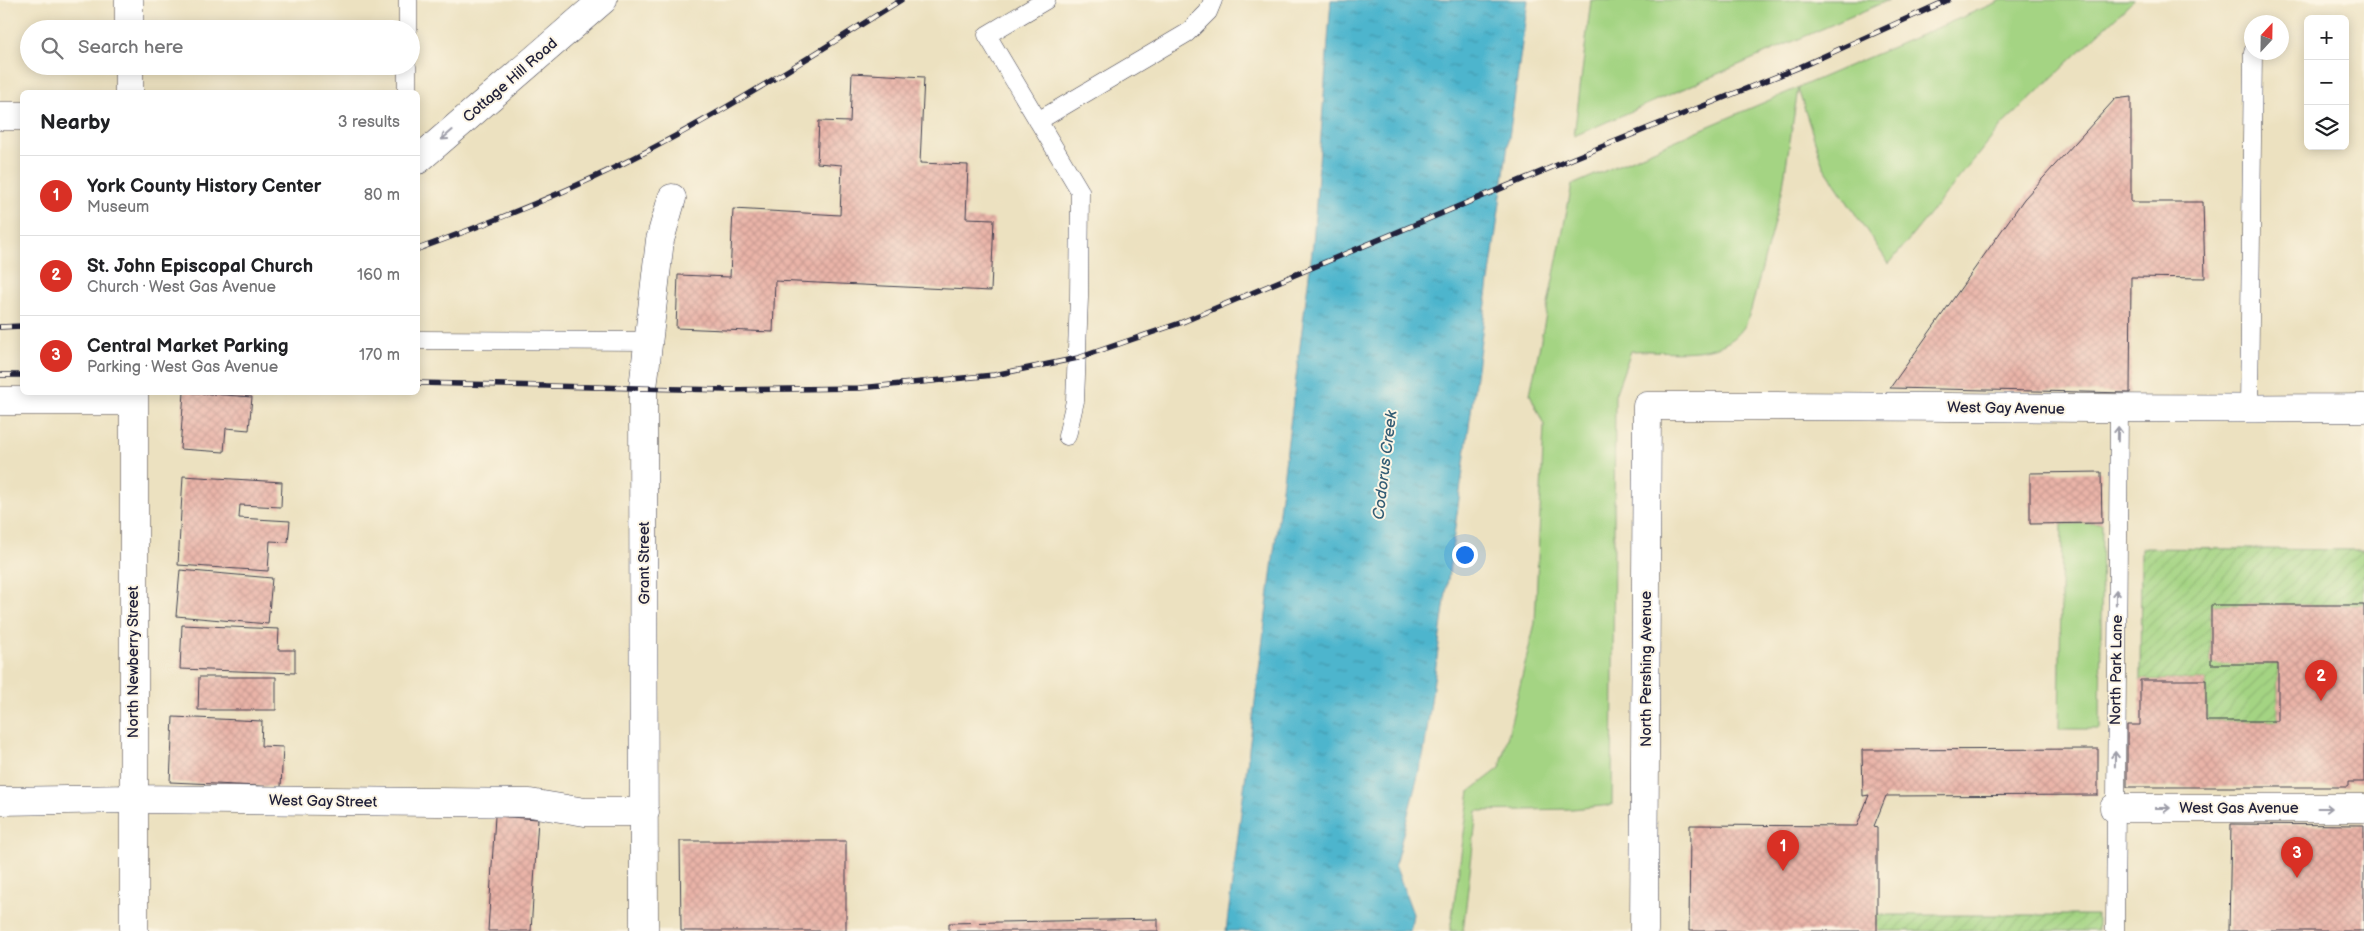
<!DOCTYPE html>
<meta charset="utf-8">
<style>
body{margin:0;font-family:"Balsamiq Sans",sans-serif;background:#f2f2f2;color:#202124}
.controls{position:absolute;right:15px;top:15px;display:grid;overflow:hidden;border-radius:8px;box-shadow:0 2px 12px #0003}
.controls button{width:45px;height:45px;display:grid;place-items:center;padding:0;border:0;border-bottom:1px solid #e0e0e0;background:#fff;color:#202124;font:25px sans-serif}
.compass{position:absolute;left:2244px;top:15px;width:45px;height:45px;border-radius:50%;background:#fff;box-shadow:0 2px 12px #0003;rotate:22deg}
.you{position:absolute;left:1464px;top:554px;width:18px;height:18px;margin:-12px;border:4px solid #fff;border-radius:50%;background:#1a73e8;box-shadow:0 0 0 8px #1a73e833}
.badge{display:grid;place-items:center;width:32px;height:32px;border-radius:50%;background:#d93025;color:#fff;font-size:16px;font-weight:700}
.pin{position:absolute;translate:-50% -41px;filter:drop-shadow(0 1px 2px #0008)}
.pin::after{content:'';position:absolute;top:26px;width:18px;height:15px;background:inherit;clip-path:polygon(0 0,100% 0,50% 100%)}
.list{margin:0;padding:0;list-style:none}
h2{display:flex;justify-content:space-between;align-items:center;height:65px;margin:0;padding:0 20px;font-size:21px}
h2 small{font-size:16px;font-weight:400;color:#757577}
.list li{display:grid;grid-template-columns:32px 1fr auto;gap:15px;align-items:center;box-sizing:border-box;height:80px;padding:0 20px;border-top:1px solid #e0e0e0}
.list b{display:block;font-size:19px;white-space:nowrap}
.list p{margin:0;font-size:16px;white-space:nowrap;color:#757577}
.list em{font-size:16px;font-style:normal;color:#757577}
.icon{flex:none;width:28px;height:28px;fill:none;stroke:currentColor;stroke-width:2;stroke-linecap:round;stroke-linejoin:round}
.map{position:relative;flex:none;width:2364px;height:931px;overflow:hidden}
.search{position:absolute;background:#fff;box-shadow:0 2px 12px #0003;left:20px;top:20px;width:400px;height:55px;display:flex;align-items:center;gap:12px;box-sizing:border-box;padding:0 18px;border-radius:28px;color:#757577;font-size:19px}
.panel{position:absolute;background:#fff;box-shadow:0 2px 12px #0003;left:20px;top:90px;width:400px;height:305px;border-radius:8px}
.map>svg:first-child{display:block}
</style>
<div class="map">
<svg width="2364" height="931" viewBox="0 0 2364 931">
<defs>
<pattern id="garden-furrows" width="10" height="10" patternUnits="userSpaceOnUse" patternTransform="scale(1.25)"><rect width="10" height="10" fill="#a4d483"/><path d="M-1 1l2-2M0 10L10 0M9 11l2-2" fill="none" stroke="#8db672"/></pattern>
<pattern id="water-ripples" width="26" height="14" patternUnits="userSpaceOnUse" patternTransform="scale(1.25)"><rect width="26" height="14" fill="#4eb5cd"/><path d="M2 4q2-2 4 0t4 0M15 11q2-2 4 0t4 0" fill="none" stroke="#4093a8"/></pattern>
<pattern id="building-cross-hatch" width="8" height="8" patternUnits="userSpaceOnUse" patternTransform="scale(1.25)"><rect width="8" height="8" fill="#eab4a8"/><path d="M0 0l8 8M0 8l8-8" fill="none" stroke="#c89a92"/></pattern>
</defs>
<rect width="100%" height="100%" fill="#fcf5e5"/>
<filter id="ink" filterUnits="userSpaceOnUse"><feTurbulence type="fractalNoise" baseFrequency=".02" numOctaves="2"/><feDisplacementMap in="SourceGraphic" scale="10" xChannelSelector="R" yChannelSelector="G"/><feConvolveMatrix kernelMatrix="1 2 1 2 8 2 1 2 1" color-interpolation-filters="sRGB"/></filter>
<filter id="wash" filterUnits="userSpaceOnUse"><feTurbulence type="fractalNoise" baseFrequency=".0096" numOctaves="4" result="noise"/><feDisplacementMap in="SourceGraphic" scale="20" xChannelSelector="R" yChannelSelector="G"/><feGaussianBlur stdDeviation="1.12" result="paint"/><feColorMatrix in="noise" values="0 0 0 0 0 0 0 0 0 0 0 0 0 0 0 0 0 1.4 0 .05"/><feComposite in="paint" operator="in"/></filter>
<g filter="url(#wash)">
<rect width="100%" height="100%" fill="#ece1c0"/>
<path fill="#a4d483" stroke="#637b5f" d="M1591 0H1889L1574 136Z
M2002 0H2134L2003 124 1889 264 1823 166 1798 89 1782 192 1751 310C1749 315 1747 322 1744 327 1721 362 1666 349 1631 351L1615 395 1612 805 1572 809 1477 811 1463 931H1450L1470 791 1500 768 1535 623 1544 425 1530 394 1572 185Z
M2102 523 2100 729H2059L2062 524Z"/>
<path fill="url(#garden-furrows)" stroke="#637b5f" d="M2141 548 2364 550V605H2211V663L2278 664V721H2206V680H2140Z
M1877 915H2097V931H1877Z"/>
<path fill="url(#water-ripples)" stroke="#386c84" d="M1331 0H1528L1424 752 1395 865 1413 914 1410 931H1226L1313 243Z"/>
<g id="blocks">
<path fill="url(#building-cross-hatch)" d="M852 73 924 77 920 163 968 165 966 218 994 219 991 291 775 281 773 332 676 328 678 275 730 277 733 209 840 215 842 165 817 163 819 121 850 122Z
M2131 97V202H2203L2205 278 2131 277 2130 393 1890 388 2024 199 2115 99Z
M184 392 252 397 249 430 226 428 224 452 180 449Z
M2101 472 2102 523 2030 524V473Z
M183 476 282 482 281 507 240 505 239 518 290 521 288 542 270 541 268 571 178 565Z
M180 570 272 578 268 624 176 616Z
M2211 605H2364V782H2348V787H2127V725H2140V680H2206V721H2278V664H2211Z
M182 625 279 629 278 650H295V673L180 669Z
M199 677H276V710H198Z
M173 717 262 721 261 746 283 747 281 787 170 782Z
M2098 749V795L1886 796 1874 826 1877 827V931H1689L1690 825 1857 826 1869 795 1863 796 1862 750Z
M495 816 538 819 531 931H488Z
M2231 824 2364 825V931H2229Z
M680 841H846V931H681Z
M1158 919V931H949V923Z"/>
</g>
</g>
<g filter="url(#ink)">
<use href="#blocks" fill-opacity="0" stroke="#403f4f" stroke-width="1"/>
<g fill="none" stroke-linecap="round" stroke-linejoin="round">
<defs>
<path id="service" d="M1046 0 987 35 1080 191 1079 298 1075 401 1067 436
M408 29V0
M407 92V66
M1038 121 1187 33 1208 12 1213 0
M418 340 649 341
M2249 409 2253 52
M2115 931 2119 410"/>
<path id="minor" d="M129 0V29
M129 66V92
M0 116H22
M418 160 603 0
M134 392V931
M0 401H134
M0 801 133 799 530 803 585 812H645
M2114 808H2364
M644 931 643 388 660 240 672 198
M1644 931 1647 406C1886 405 2125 410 2364 408"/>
</defs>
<use href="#service" stroke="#403f4f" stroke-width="19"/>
<use href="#minor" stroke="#403f4f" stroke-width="29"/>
<use href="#service" stroke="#fff" stroke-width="18"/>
<use href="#minor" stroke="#fff" stroke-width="28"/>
<defs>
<path id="rail" d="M418 249C487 224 555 197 620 165 717 117 809 57 901 0
M0 327 22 326
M0 375H22
M418 383 725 390 860 388 994 375 1078 358 1180 323 1574 158 1800 67 1948 0"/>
</defs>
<use href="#rail" stroke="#22223b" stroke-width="5.5"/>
<use href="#rail" stroke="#fcf5e5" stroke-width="4" stroke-dasharray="11" stroke-linecap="butt"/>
</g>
<defs><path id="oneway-shaft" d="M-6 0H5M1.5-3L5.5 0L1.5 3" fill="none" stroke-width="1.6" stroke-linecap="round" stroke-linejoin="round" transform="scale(1.25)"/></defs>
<g stroke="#9c9ca7">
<use href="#oneway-shaft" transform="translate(447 135) rotate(139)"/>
<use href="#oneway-shaft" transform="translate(2118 434) rotate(-89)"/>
<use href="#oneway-shaft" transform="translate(2116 597) rotate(-89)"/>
<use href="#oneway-shaft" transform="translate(2115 759) rotate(-89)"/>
<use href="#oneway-shaft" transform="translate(2163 808)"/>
<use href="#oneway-shaft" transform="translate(2325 808)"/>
</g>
</g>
<g text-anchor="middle" stroke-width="4" stroke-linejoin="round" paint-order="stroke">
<g font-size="15" fill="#22223b" stroke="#fcf5e5">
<text transform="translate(510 80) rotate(-41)" y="5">Cottage Hill Road</text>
<text transform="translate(2006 408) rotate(1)" y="5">West Gay Avenue</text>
<text transform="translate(644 563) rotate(-90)" y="5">Grant Street</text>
<text transform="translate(133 662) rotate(-90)" y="5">North Newberry Street</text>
<text transform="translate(1646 669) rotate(-90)" y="5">North Pershing Avenue</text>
<text transform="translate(2116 670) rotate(-89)" y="5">North Park Lane</text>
<text transform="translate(323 801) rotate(1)" y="5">West Gay Street</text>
<text x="2239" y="813">West Gas Avenue</text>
</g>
<g font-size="16" font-style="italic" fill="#345d75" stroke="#fcf5e5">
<text transform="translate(1384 465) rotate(-83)" y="6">Codorus Creek</text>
</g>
</g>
</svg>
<div class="controls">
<button>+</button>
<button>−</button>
<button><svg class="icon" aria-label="layers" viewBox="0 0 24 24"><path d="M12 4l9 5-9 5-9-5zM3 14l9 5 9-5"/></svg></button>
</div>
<svg class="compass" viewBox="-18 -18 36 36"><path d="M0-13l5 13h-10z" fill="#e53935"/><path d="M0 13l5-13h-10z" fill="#757577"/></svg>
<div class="you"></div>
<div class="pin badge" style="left:1783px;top:871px">1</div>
<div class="pin badge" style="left:2321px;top:701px">2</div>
<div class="pin badge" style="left:2297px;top:878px">3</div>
<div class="search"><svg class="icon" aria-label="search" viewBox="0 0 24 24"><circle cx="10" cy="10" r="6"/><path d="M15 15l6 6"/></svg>Search here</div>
<section class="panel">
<h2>Nearby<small>3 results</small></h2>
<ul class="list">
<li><span class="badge">1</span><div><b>York County History Center</b><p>Museum</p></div><em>80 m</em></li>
<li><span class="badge">2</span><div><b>St. John Episcopal Church</b><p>Church · West Gas Avenue</p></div><em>160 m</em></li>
<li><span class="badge">3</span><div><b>Central Market Parking</b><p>Parking · West Gas Avenue</p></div><em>170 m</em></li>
</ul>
</section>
</div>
